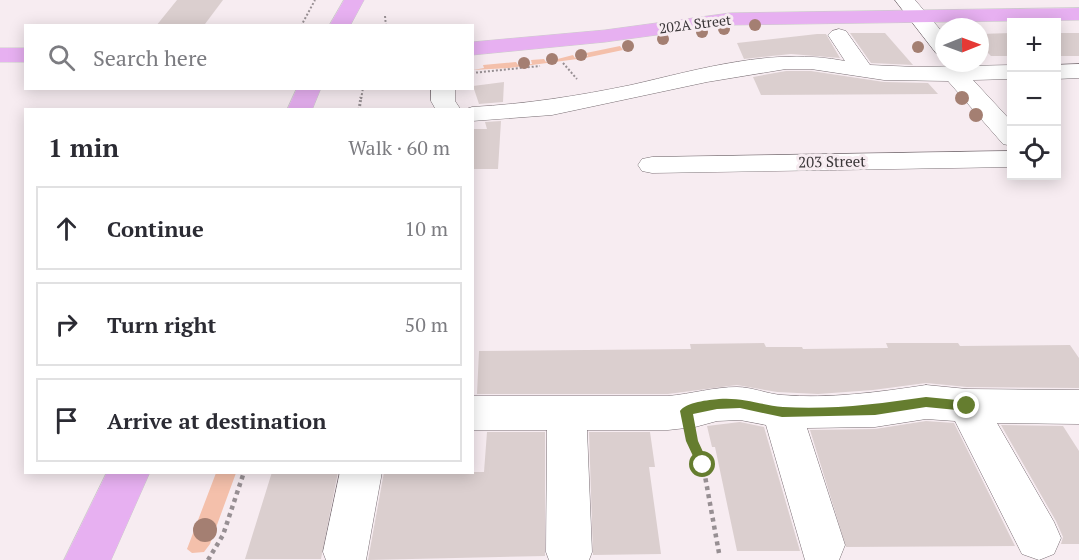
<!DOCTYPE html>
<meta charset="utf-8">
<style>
body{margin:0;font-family:"PT Serif",serif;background:#f7f7f7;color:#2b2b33}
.controls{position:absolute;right:18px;top:18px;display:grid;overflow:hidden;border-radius:0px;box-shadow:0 3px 15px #0003}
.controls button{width:54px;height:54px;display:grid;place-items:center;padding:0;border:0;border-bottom:2px solid #e1e1e2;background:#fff;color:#2b2b33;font:30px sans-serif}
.compass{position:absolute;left:935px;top:18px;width:54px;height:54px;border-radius:50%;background:#fff;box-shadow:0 3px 15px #0003;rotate:89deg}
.stop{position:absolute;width:18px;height:18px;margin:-14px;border:4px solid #657d2f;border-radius:50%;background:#fff}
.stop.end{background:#657d2f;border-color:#fff;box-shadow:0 2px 6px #0008}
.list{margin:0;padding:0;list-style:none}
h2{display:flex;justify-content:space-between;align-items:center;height:78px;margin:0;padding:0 24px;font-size:26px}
h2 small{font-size:20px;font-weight:400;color:#7c7c81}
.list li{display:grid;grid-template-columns:39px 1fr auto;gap:18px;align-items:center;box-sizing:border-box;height:84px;margin:0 12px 12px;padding:0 12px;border:2px solid #e1e1e2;border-radius:0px}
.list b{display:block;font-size:22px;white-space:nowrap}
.list em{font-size:20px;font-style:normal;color:#7c7c81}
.icon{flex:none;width:33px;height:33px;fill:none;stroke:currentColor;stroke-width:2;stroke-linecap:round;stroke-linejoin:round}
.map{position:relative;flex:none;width:1079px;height:560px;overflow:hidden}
.search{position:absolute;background:#fff;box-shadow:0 3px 15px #0003;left:24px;top:24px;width:450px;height:66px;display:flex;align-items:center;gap:15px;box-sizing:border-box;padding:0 21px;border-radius:0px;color:#7c7c81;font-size:22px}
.panel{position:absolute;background:#fff;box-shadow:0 3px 15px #0003;left:24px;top:108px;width:450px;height:366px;border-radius:0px}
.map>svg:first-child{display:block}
</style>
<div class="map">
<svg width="1079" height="560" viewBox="0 0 1079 560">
<rect width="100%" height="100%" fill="#f7ecf1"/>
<path fill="#f4c0ab" d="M620 46 623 50 585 58 509 68 473 70 484 68 483 65 516 62 518 65 532 64 531 60 544 59 546 62 573 55 575 58 588 56 586 53Z
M216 473H236L210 544 204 552 192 553 187 549Z"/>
<path fill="#dbcfcf" d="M177 0H223L205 24 156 26Z
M850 33H885L913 65 871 63Z
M1011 33V56H991L980 45V34Z
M1056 33H1079V56H1056Z
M817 34H826L840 58 791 54 744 59 737 43Z
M786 71H811L884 82 928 83 938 94 761 95 753 77Z
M504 82 503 102 479 104 473 86Z
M501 121 498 169H472V129H487L485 122Z
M764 343 766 347H802L803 349 888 348 886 343H958L960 346 1070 345 1079 358V388L967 387 926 383 873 390 818 394 777 392 737 385 668 394H477L479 351 691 349 690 344Z
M926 421 954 423 1015 546 846 547 810 430 875 429Z
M740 422 764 427 800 551H737L715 447H712L707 426Z
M1001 425 1063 426 1079 451V544H1061L1063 537 1056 521Z
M487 432H545V556L368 560 384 472H484Z
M589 432H650L655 467H649L661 554 593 555Z
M272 472H338L321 559H245Z"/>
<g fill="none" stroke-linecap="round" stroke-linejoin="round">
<defs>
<path id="minor" d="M895 0H915L944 34V55L936 53Z
M839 29 846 31 870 65 916 67 1012 65V79L973 80 1012 122V146L1003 144 948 81 884 80 811 69H786L707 82 552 115 472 121V110H463L472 107C526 104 578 96 631 85 701 69 773 47 845 61L828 35 832 31Z
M1079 64V78L1056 79V65Z
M431 88H455V101L461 110H436L431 101Z
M1012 151V167L652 173 642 171 638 165 642 159 652 157Z
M926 385 967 389 1079 390V424L997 423 1054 522 1061 538 1054 554 1039 560 1022 554 955 421 926 419 875 427 807 428 845 545 839 560H805L766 425 740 420 717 421 695 427 668 430H587L592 552 589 560H549L546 552 547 430H472V396H668C691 394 714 387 737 387 752 387 767 394 782 395 828 399 881 392 926 385Z
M340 472H382L366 560H326L323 552Z"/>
<path id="major" d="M344 0H364L350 26H329Z
M1079 8V20L730 25 605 42 472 55V42L605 30 730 13Z
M0 48H26V62H0Z
M297 88H321L312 110H287Z
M107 472H150L111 560H64Z"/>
</defs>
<use href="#minor" stroke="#796f74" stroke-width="1"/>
<use href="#major" stroke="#cccbcb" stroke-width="1"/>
<path stroke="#978f93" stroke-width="2" stroke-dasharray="2 2" stroke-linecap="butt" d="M385 16 386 26
M301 26 315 0
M563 63 577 79
M472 73 540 66
M361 99 363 88"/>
<path stroke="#978f93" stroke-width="3" stroke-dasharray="2 2" stroke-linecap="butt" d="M359 110 361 97"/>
<path stroke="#978f93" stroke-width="4.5" stroke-dasharray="4 4" stroke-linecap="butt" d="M692 441 703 465 719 553
M208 560 223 535 244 472"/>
<use href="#minor" fill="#fff" fill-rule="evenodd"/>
<use href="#major" fill="#e7b0f1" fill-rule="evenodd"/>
</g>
<g fill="#a47f72">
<circle cx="755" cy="25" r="6"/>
<circle cx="724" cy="29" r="6"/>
<circle cx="702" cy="32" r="6"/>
<circle cx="663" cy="39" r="6"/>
<circle cx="628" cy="46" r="6"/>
<circle cx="918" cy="47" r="6"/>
<circle cx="581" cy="55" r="6"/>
<circle cx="552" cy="59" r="6"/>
<circle cx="524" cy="63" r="6"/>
<circle cx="962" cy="98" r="7"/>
<circle cx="976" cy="115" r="7"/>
<circle cx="205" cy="530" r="12"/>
</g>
<path fill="#657d2f" d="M926 397 967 401 973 406 967 411 926 407 875 415 782 417 740 408 717 409 693 414 698 441 709 465 703 471 699 469 686 441 680 411C686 402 709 400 719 399 742 397 761 405 783 407 830 410 879 404 926 397Z"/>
<g text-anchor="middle" stroke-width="6" stroke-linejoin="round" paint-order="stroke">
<g font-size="14" fill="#3a3638" stroke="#f7ecf1">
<text transform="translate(695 24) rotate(-7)" y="5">202A Street</text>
</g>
<g font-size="15" fill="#3a3638" stroke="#f7ecf1">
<text transform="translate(832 162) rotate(-1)" y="5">203 Street</text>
</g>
</g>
</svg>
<div class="controls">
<button>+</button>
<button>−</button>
<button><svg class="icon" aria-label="locate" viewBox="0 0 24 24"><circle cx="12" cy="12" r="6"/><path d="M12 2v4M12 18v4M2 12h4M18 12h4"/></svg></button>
</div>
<svg class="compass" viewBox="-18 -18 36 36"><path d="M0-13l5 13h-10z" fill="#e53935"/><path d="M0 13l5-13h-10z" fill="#7c7c81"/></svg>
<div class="stop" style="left:703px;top:465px"></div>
<div class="stop end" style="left:967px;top:406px"></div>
<div class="search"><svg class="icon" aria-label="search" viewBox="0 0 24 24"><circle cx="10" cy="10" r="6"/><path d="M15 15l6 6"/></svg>Search here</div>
<section class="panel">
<h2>1 min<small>Walk · 60 m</small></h2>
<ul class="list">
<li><svg class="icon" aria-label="ahead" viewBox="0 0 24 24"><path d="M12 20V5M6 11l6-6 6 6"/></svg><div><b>Continue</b></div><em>10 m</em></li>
<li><svg class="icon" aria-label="right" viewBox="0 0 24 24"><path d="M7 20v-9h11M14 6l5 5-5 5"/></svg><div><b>Turn right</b></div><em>50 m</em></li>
<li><svg class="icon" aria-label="arrive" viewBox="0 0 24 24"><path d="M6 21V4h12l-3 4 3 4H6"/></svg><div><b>Arrive at destination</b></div></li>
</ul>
</section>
</div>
